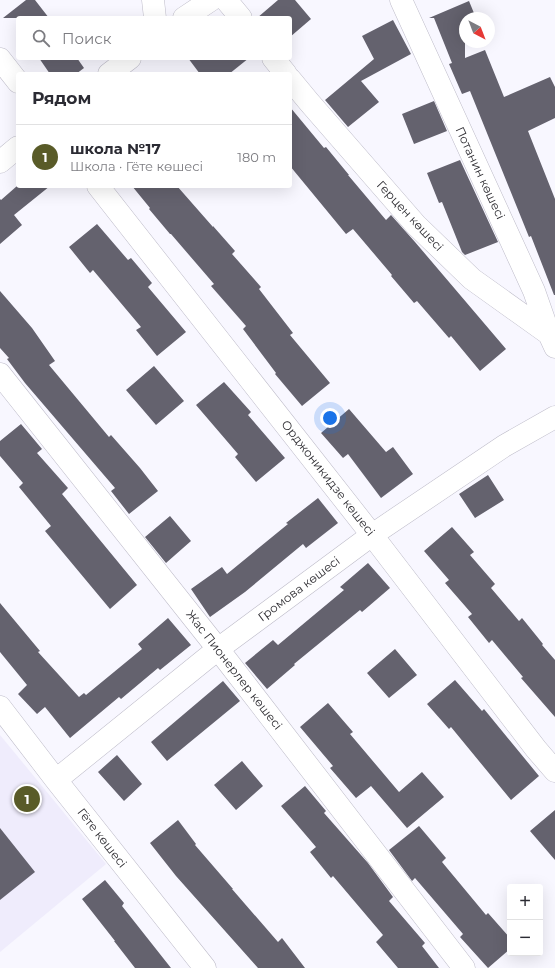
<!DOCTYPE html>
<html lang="ru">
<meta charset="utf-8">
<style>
body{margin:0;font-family:Montserrat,sans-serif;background:#f2f2f3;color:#2b2b33}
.controls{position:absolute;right:12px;bottom:12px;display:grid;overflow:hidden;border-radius:4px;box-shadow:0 4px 16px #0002}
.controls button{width:36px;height:36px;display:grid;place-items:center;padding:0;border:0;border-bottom:1px solid #e1e1e2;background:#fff;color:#2b2b33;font:20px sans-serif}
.compass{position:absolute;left:459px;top:12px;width:36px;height:36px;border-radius:50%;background:#fff;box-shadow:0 4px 16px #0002;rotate:138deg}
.you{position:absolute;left:330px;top:418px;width:14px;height:14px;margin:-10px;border:3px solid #fff;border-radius:50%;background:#1a73e8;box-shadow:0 0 0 6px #1a73e833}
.badge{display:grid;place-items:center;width:26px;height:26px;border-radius:50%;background:#595b28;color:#fff;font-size:13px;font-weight:700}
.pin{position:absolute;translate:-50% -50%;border:2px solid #fff;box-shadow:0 1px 4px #0006}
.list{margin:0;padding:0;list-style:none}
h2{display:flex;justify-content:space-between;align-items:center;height:52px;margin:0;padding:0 16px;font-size:17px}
h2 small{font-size:13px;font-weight:400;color:#7c7c81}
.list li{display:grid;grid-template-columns:26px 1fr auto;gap:12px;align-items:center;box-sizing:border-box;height:64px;padding:0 16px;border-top:1px solid #e1e1e2}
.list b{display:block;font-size:15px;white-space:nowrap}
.list p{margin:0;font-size:13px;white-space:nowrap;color:#7c7c81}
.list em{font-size:13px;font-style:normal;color:#7c7c81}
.icon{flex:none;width:22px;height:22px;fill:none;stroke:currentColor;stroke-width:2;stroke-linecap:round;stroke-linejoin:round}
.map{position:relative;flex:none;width:555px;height:968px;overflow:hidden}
.search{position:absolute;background:#fff;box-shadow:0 4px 16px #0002;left:16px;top:16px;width:276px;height:44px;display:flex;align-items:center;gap:10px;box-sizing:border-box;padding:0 14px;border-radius:4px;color:#7c7c81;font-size:15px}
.panel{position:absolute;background:#fff;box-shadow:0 4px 16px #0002;left:16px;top:72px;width:276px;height:116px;border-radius:4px}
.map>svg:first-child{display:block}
</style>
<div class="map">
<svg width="555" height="968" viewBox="0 0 555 968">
<rect width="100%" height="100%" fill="#f8f7ff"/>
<path fill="#efecfc" d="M0 735 106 864 0 952Z"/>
<path fill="#64626e" d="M26 0H35L49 18H3Z
M278 0H295L311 19 290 37V18H257Z
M469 1 476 18H465V58L485 50 504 97 550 77 555 87V118L528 131 555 199V295H554L531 236 529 237 470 91 462 94 449 64 452 63 434 18H429Z
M393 20 411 54 361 81 379 102 348 127 325 100 374 59 362 36Z
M39 58H77L84 68 76 74H50Z
M188 58H249L229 74H200Z
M434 101 447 131 414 144 402 114Z
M290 107 324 148 326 147 349 175H348L386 220 391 215 415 242 506 349 480 371 451 336 449 338 417 301 414 303 391 276 392 275 353 229 346 234 290 166Z
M460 160 498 242 465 255 462 252 442 202 439 203 427 173Z
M17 186H50L14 215 22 225 0 244V199L1 200Z
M132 186H177L213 227V226L235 251 232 254 261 287 259 289 293 333 290 335 330 383 302 406 275 374 276 373 243 329 246 326 211 286 214 284 171 234H170L149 209 150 208Z
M97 224 128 260 131 258 152 283 148 287 186 332 157 356 136 330 141 327 93 270 90 273 69 247Z
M0 291 32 328 55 361 49 365 109 437 111 435 140 468 158 491 129 514 111 491 115 488 25 383 7 359 9 358 0 348Z
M154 366 184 401 156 425 126 390Z
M224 382 251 412 248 415 285 458 256 482 235 457 238 454 196 405Z
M349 409 386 452 393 447 413 474 381 498 348 454 343 458 321 433Z
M21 424 42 449 37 453 68 488 62 494 137 585 110 609 45 531 51 526 19 487 23 483 0 456V441Z
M488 475 504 500 475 518 459 494Z
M318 498 338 523 306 548 303 544 245 592 210 617 191 589 222 567 227 574 288 524 286 523Z
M170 516 191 541 166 563 145 537Z
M452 527 474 552 470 555 495 584 491 588 519 621 522 618 543 644 542 645 555 660V717L521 678 523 677 492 640 489 643 468 617 472 614 445 583 449 580 424 551Z
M368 563 390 588 362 612 360 610 294 664 295 665 267 689 245 663 273 640 278 645 344 590 340 587Z
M0 603 40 651 38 652 79 697 84 693 86 695 142 649 138 644 168 618 191 645 160 670 158 668 121 699 119 697 70 738 45 707 37 714 18 694 27 685 0 652Z
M395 649 417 675 389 698 367 673Z
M455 680 482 711 484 709 539 776 511 800 451 727 449 729 427 704Z
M223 681 240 701 167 761 151 742Z
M328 703 353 732 350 734 399 792 422 772 444 797 407 828 371 786 356 798 330 768 333 766 300 727Z
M117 755 142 784 124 801 98 772Z
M242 761 263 786 236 810 214 785Z
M305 786 326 811 324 813 368 863 393 897 389 901 425 943 422 946 439 968H398L376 942 383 935 333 876 331 878 310 852 316 847 281 806Z
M555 810V860L530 831Z
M178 820 196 844 195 845 233 889H232L278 942 282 938 305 968H258L176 876 150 843Z
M419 826 446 858 442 862 486 915 488 913 510 938V949L488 968 460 937 463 934 415 878 412 881 389 850Z
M0 828 35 872 0 900Z
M105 880 124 903 122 906 171 968H135L114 941H115L82 899Z"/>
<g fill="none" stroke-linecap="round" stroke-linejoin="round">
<defs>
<path id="minor" d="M153 0 155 18
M226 0 241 18
M401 0 534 291 549 334 555 347
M184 18 211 0
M273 58 286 74
M0 59 18 82
M109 74 130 58
M290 79 309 102 416 225 472 279 549 334
M0 162 18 147
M98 186 372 535 536 749 555 771
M0 374 218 649 464 968
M0 707 56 780 205 968
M56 780 218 649 372 535 504 446 555 417"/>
</defs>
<use href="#minor" stroke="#bebcc9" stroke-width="23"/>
<use href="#minor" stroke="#fff" stroke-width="22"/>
</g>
<g text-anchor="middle" stroke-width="4" stroke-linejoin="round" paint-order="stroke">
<g font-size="12" fill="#2f2e33" stroke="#fff">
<text transform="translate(480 173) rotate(65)" y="4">Потанин көшесі</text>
<text transform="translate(410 216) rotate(47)" y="4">Герцен көшесі</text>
<text transform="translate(328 478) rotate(52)" y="4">Орджоникидзе көшесі</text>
<text transform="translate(299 589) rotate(-37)" y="4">Громова көшесі</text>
<text transform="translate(234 670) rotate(52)" y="4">Жас Пионерлер көшесі</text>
<text transform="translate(102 838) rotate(52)" y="4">Гёте көшесі</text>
</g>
</g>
</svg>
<div class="controls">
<button>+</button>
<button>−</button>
</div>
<svg class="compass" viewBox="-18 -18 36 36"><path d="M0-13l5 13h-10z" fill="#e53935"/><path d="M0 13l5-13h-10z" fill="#7c7c81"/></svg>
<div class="you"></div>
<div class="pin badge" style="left:27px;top:799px">1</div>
<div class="search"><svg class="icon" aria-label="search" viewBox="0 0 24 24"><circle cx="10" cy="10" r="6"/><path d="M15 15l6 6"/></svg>Поиск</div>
<section class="panel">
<h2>Рядом<small></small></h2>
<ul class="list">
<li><span class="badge">1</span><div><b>школа №17</b><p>Школа · Гёте көшесі</p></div><em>180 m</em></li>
</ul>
</section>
</div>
